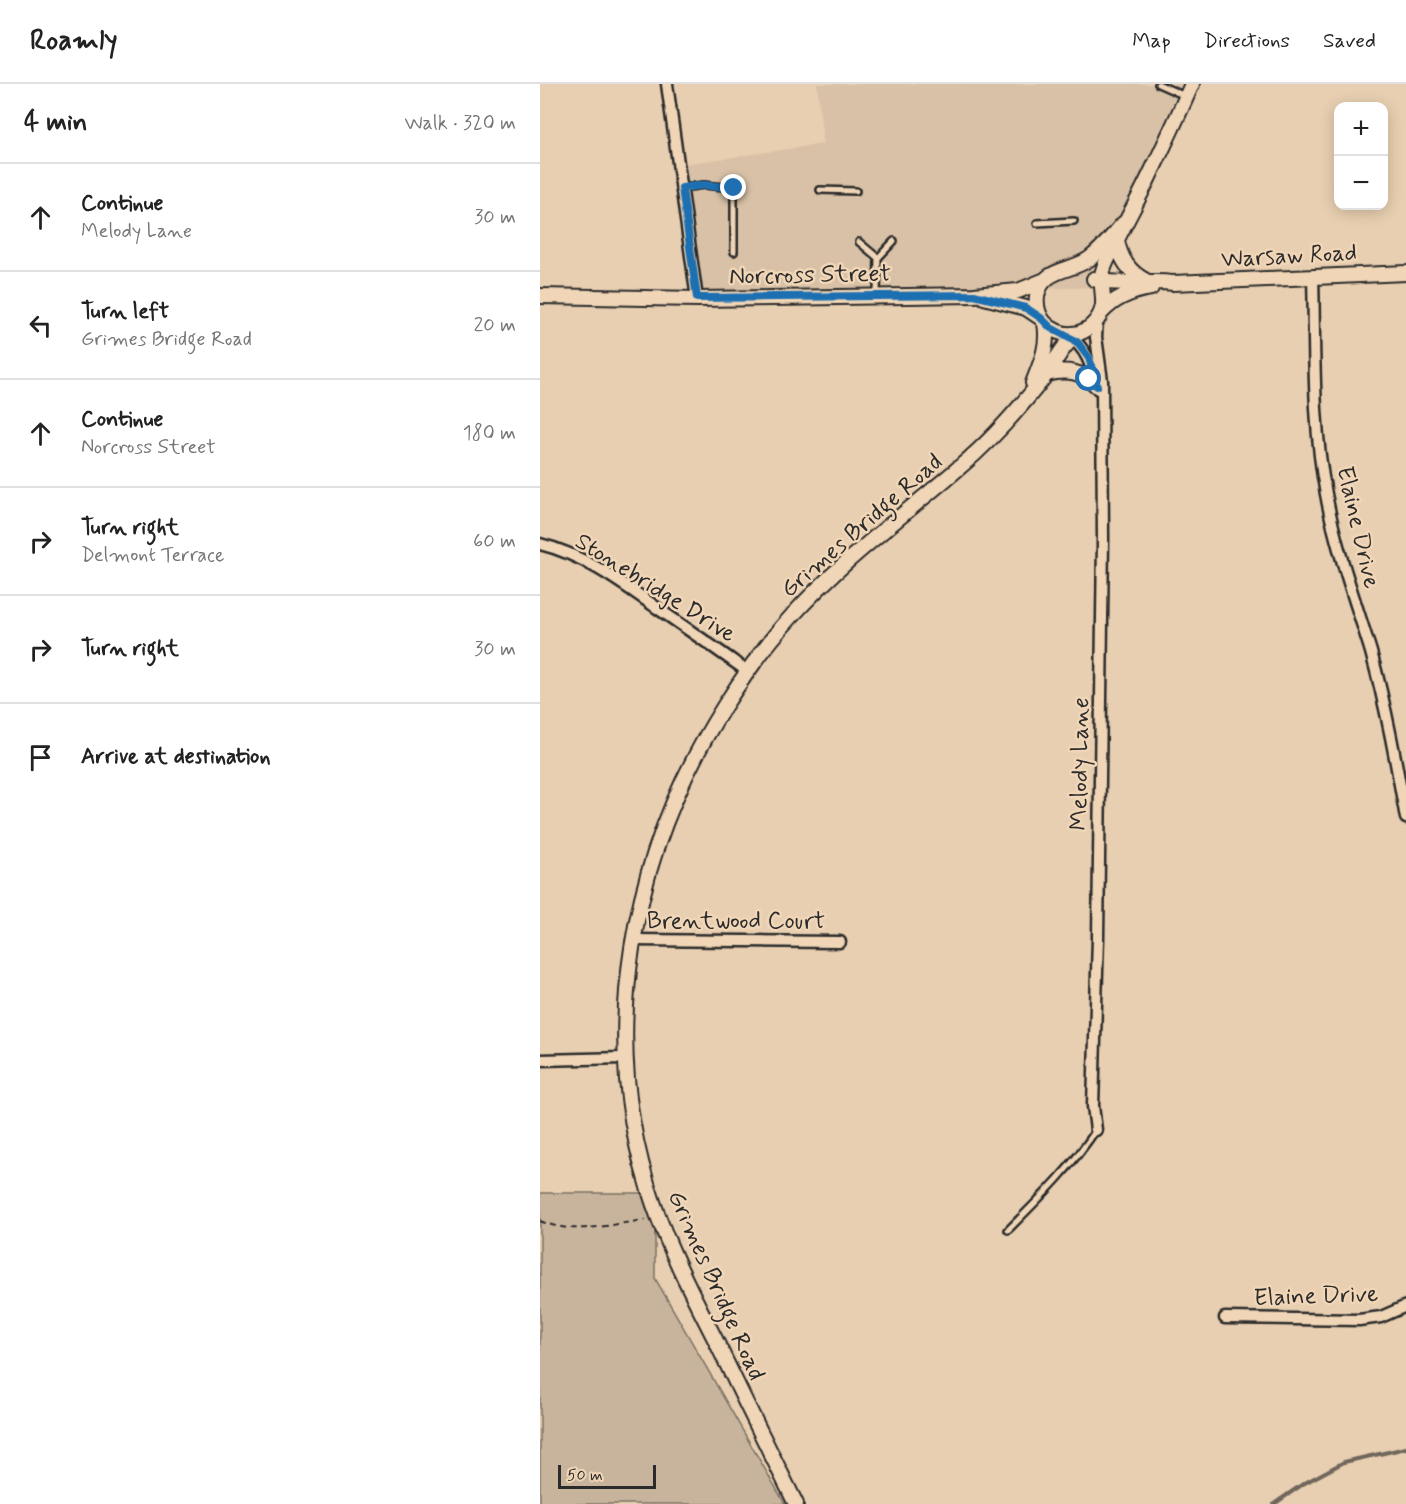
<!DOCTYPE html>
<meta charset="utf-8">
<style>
body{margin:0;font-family:Mynerve,sans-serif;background:#f6f6f6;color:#222}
.controls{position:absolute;right:18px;top:18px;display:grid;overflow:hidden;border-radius:12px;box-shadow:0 3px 15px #0003}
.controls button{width:54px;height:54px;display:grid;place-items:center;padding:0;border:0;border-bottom:2px solid #e0e0e0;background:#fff;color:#222;font:30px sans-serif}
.scale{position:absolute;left:18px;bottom:15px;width:98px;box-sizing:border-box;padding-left:6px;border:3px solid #2b2b2b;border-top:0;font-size:16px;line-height:21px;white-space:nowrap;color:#2b2b2b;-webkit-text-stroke:4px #f0d6b7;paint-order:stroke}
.stop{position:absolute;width:18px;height:18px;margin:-14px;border:4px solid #1f6fb2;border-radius:50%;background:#fff}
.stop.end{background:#1f6fb2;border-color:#fff;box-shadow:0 2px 6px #0008}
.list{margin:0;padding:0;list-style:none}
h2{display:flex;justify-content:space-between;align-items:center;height:78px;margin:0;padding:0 24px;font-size:26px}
h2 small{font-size:20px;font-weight:400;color:#767676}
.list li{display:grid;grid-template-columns:39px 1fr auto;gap:18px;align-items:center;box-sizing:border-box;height:108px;padding:0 24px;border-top:2px solid #e0e0e0}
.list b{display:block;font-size:22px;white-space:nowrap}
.list p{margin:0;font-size:20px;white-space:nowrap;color:#767676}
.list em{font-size:20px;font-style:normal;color:#767676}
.icon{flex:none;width:33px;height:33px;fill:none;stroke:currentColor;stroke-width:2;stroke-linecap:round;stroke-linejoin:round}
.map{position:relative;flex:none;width:866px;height:1420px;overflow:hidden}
header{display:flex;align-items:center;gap:36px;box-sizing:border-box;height:84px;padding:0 30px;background:#fff;border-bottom:2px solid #e0e0e0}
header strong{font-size:28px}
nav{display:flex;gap:33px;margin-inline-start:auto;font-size:21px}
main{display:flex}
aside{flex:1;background:#fff}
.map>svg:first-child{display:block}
</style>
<header>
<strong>Roamly</strong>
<nav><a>Map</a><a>Directions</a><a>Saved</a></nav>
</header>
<main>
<aside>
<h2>4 min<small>Walk · 320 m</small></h2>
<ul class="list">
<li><svg class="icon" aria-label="ahead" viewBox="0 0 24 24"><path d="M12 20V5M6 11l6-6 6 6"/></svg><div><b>Continue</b><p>Melody Lane</p></div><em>30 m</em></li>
<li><svg class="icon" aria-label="left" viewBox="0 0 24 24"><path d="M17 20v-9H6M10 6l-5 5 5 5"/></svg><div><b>Turn left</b><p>Grimes Bridge Road</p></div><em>20 m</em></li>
<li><svg class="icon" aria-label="ahead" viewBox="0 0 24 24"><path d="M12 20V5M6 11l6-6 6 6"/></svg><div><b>Continue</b><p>Norcross Street</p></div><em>180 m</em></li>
<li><svg class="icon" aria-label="right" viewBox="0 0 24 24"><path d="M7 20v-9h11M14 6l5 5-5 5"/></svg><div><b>Turn right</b><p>Delmont Terrace</p></div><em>60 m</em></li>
<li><svg class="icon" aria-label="right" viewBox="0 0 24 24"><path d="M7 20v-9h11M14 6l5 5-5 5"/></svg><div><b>Turn right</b></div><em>30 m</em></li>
<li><svg class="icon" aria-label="arrive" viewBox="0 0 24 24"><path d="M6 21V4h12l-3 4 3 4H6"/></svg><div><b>Arrive at destination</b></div></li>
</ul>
</aside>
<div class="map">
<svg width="866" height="1420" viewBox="0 0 866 1420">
<rect width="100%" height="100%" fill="#e8cfb1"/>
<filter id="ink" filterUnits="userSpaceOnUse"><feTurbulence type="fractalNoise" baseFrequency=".0167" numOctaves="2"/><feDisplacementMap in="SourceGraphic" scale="12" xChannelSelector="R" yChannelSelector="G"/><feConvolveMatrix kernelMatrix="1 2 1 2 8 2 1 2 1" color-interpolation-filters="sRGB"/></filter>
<g filter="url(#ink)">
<path fill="#d8c1a6" d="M277 0H652L563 203 157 215 144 80 283 60Z"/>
<path fill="#c8b49c" stroke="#7a7064" stroke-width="1.5" d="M0 1109H115V1194L245 1420H0Z"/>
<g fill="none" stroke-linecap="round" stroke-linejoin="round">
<path stroke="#6f665c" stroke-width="4" d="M734 1420 763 1400 804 1378 866 1364"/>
<defs>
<path id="service" d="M618 0 645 12
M142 104 164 101 194 104V168
M280 106 316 107
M497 139 534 137
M319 158 338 174 337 210
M338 174 354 157
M468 1146C500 1114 531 1084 556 1046"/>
<path id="minor" d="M127 0 157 215
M773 192C775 263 772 340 786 410 796 465 815 516 831 568 846 622 856 678 866 734
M531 254C549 267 552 286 558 305
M0 460C45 471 83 500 120 526 149 546 178 566 207 587
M92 856 300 858
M0 976 85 974
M556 1046 553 1022 558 854 563 455 562 297 556 253 557 236
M685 1234 819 1236 841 1233 866 1222"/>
<path id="tertiary" d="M584 139C573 151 563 165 549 175 531 188 502 184 497 212 496 221 498 231 504 238 511 246 522 251 532 250 548 249 561 236 563 221 564 205 558 197 565 181 578 151 594 124 608 95 623 64 638 32 652 0
M577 157C581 176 589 188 606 197
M554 195C580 203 607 195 633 199L866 189
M0 212 157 215 434 211 478 207 505 196
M444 213 486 224 501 234
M561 229C574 214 591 207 611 204
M506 290C527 285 542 287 557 302
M493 299C501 278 509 262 505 239
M256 1420C228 1364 201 1309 174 1253 152 1210 130 1167 114 1121 55 953 91 769 185 621 205 590 226 560 251 533 302 476 363 432 421 382 452 356 480 324 505 292 517 276 522 261 539 249"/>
</defs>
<use href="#service" stroke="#2b2b2b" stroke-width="10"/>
<use href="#minor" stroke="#2b2b2b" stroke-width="15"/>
<use href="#tertiary" stroke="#2b2b2b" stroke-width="18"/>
<path stroke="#2b2b2b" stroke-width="2" stroke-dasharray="6 4.5" stroke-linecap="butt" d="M0 1137C36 1152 69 1140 106 1136"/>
<use href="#service" stroke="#f0d6b7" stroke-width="5"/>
<use href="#minor" stroke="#f0d6b7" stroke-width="10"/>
<use href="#tertiary" stroke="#f0d6b7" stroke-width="14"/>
</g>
</g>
<g fill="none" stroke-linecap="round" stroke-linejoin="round" filter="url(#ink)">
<path stroke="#1f6fb2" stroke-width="8" d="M194 104 164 101 142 104 157 214 434 211 486 224 501 234 511 244 537 258 549 274 557 302 549 295"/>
</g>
<g text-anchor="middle" stroke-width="5" stroke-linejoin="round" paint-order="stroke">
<g font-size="24" fill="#2b2b2b" stroke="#f0d6b7">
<text transform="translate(749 171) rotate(-3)" y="8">Warsaw Road</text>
<text transform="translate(270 190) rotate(-1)" y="8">Norcross Street</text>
<text transform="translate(321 441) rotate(-41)" y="8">Grimes Bridge Road</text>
<text transform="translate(819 443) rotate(77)" y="8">Elaine Drive</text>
<text transform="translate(116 503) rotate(32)" y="8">Stonebridge Drive</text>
<text transform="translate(539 680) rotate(-89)" y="8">Melody Lane</text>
<text x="196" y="844">Brentwood Court</text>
<text transform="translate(177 1201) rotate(66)" y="8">Grimes Bridge Road</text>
<text transform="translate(776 1211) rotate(-2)" y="8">Elaine Drive</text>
</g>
</g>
</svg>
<div class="controls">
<button>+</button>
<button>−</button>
</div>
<div class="scale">50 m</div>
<div class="stop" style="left:549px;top:295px"></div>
<div class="stop end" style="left:194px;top:104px"></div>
</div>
</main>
